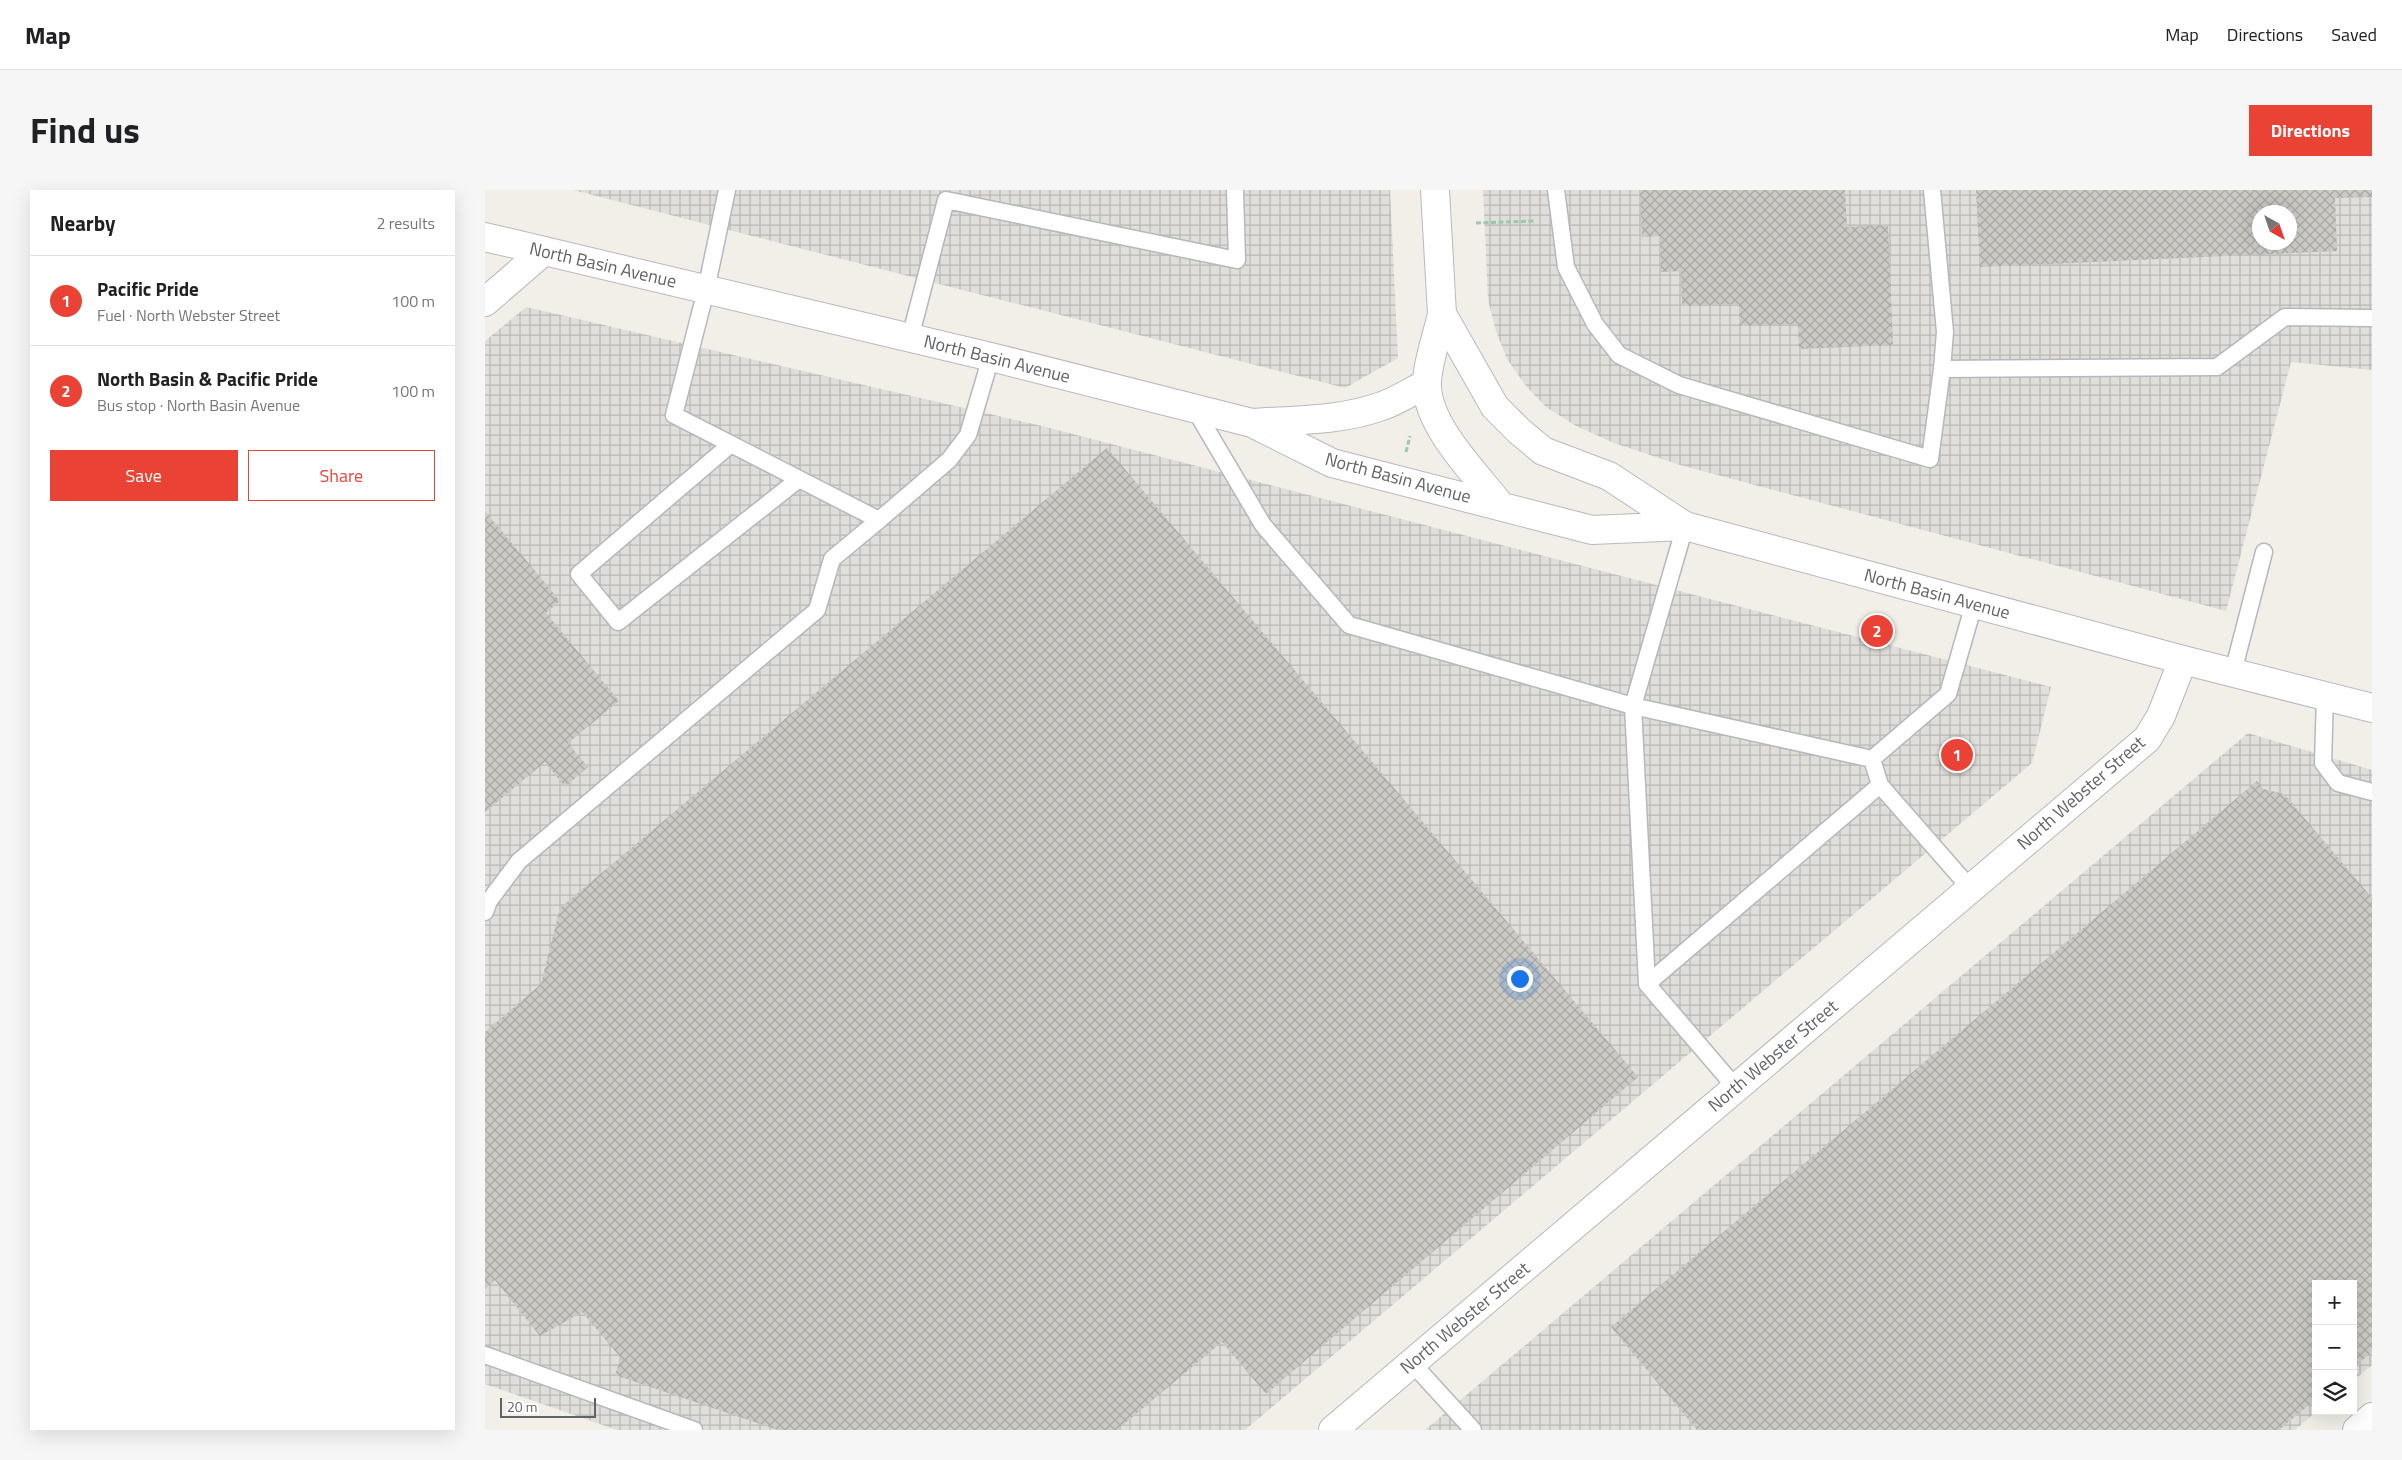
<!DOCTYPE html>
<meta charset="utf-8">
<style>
body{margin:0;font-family:"Titillium Web",sans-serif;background:#f6f6f6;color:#202124}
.controls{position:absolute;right:15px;bottom:15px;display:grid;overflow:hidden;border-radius:0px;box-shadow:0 5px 20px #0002}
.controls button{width:45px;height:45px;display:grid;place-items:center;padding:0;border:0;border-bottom:1px solid #e0e0e0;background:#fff;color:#202124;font:25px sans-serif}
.compass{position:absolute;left:1767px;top:15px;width:45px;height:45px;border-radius:50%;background:#fff;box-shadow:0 5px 20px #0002;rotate:140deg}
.scale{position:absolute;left:15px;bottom:12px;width:96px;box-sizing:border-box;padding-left:5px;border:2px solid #5f6368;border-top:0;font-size:14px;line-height:18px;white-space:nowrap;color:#5f6368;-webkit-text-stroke:4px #fff;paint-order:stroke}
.you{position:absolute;left:1034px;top:788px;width:18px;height:18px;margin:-12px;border:4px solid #fff;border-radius:50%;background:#1a73e8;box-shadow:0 0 0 8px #1a73e833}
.badge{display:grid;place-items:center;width:32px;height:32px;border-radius:50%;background:#ea4335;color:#fff;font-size:16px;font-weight:700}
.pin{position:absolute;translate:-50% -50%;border:2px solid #fff;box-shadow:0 1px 5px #0006}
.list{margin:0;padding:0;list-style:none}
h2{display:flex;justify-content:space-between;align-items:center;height:65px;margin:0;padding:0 20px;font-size:21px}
h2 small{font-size:16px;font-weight:400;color:#757577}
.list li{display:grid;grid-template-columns:32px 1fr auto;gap:15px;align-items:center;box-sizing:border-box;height:90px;padding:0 20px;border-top:1px solid #e0e0e0}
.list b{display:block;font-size:19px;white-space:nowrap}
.list p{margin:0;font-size:16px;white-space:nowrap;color:#757577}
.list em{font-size:16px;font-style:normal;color:#757577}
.actions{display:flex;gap:10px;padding:15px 20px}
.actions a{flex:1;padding:11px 0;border:1px solid #ea4335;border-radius:0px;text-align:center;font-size:18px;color:#ea4335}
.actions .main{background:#ea4335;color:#fff}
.icon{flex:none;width:28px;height:28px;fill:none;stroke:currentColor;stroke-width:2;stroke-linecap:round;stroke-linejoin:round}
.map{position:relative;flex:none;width:1887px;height:1240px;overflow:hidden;border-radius:0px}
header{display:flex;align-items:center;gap:30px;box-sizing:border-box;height:70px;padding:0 25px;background:#fff;border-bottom:1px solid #e0e0e0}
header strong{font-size:24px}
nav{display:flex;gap:28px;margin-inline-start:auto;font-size:18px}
.intro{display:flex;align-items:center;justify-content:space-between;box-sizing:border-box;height:120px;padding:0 30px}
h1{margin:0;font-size:35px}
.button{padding:12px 22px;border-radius:0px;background:#ea4335;color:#fff;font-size:18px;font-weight:700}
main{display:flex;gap:30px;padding:0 30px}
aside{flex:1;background:#fff;border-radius:0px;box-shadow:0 5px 20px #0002}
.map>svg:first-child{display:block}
</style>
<header>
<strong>Map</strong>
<nav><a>Map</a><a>Directions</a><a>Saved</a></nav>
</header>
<div class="intro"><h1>Find us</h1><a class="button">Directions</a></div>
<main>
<aside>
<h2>Nearby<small>2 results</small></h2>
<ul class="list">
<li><span class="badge">1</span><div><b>Pacific Pride</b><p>Fuel · North Webster Street</p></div><em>100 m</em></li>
<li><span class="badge">2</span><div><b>North Basin &amp; Pacific Pride</b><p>Bus stop · North Basin Avenue</p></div><em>100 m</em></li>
</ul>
<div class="actions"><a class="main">Save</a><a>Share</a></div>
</aside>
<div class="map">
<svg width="1887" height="1240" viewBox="0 0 1887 1240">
<defs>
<pattern id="industrial-grid" width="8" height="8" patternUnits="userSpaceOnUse" patternTransform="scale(1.25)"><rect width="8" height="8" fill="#e0deda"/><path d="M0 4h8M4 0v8" fill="none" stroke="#b9b8b5"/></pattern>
<pattern id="building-cross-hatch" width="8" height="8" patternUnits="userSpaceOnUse" patternTransform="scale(1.25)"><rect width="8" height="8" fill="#cccac5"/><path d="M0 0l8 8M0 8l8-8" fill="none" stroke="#a9a8a4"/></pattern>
</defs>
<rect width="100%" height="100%" fill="#f1efe8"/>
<path fill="url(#industrial-grid)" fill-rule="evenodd" d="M88 0H905L913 168 860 198Z
M998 0H1887V180L1806 172 1741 421 1195 275 1129 253 1091 236 1061 217 1041 196 1022 169 1011 141 1003 110ZM1774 22H1804V52H1774Z
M41 117 557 236 1566 497 1547 573 760 1240H132L0 1194V151Z
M1763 543 1887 580V1175L1868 1191V1094H1831L1832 1221 1810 1240H940Z"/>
<path fill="url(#building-cross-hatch)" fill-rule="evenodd" d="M1155 0H1360L1362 37 1403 35 1408 155 1314 159 1313 134 1255 136 1254 114 1197 116 1196 81 1176 82 1175 46 1157 47Z
M1491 0H1887V7L1850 8 1852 61 1495 77ZM1774 22H1804V52H1774Z
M622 258 1153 887 781 1204 737 1152 632 1240H293L130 1185 136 1168 97 1122 55 1146 10 1090 0 1099V842L56 794 75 718Z
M0 321 75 411 61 423 134 511 83 553 103 577 80 597 60 572 0 622Z
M1772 591 1778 599 1799 604 1887 708V1162L1868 1178V1094H1831V1209L1794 1240H1212L1126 1137Z"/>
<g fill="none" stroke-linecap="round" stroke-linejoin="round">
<defs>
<path id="lane" d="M1071 0 1081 77 1110 134 1134 165 1194 195 1445 269 1457 179 1460 142 1447 0
M425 148 461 10 752 70 750 0
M1457 179 1732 177 1800 127 1887 128
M709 218 778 335 864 435 1148 516 1387 569
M246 254 94 384 133 432 314 289
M394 330 464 270 483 245 506 167
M1200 336 1148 516 1162 794 1251 898
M1748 482 1779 362
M1840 506 1838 573 1853 593 1887 602
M1485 698 1395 595 1387 569 1463 504 1489 414
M0 722 4 711 34 671 332 420 347 369 394 330 189 225 221 100 242 0
M1162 794 1395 595
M0 1165 209 1240
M927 1173 988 1240"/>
<path id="street" d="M0 112 59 61
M848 1240 1662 549 1676 526 1698 470
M1872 1240 1887 1227"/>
<path id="secondary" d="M950 0 957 124 1010 217 1034 241 1058 261 1124 286 1200 336
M0 47 506 167 767 233 847 273 1107 340 1200 336 1698 470 1887 518
M957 124C953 143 941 177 942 196 943 237 991 284 1015 315
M767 233C810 230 856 231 897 216 912 211 927 201 941 194"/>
</defs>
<use href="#lane" stroke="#b5b8bc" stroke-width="19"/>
<use href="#street" stroke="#b5b8bc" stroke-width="30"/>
<use href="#secondary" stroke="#b6babf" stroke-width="30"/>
<path stroke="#9cc7a9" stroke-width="3" stroke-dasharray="5 2.5" stroke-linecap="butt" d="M991 33 1050 31
M921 262 925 246"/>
<use href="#lane" stroke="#fff" stroke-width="16"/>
<use href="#street" stroke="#fff" stroke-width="28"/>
<use href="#secondary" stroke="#fff" stroke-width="28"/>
</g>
<g text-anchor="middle" stroke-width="4" stroke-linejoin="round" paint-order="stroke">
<g font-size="18" fill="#5f6368" stroke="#fff">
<text transform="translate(118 75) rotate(13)" y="6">North Basin Avenue</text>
<text transform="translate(512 169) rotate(14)" y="6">North Basin Avenue</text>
<text transform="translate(913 288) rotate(15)" y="6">North Basin Avenue</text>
<text transform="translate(1452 404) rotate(15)" y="6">North Basin Avenue</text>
<text transform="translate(1596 603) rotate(-41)" y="6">North Webster Street</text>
<text transform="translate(1288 866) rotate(-40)" y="6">North Webster Street</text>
<text transform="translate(980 1128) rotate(-40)" y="6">North Webster Street</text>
</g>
</g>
</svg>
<div class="controls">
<button>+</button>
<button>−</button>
<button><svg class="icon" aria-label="layers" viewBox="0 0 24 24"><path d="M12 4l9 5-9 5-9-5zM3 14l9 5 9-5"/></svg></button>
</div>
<svg class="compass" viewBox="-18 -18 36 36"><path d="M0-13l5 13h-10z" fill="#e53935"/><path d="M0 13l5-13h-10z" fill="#757577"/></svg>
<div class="scale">20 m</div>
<div class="you"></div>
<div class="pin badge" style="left:1472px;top:565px">1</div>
<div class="pin badge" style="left:1392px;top:441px">2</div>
</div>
</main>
